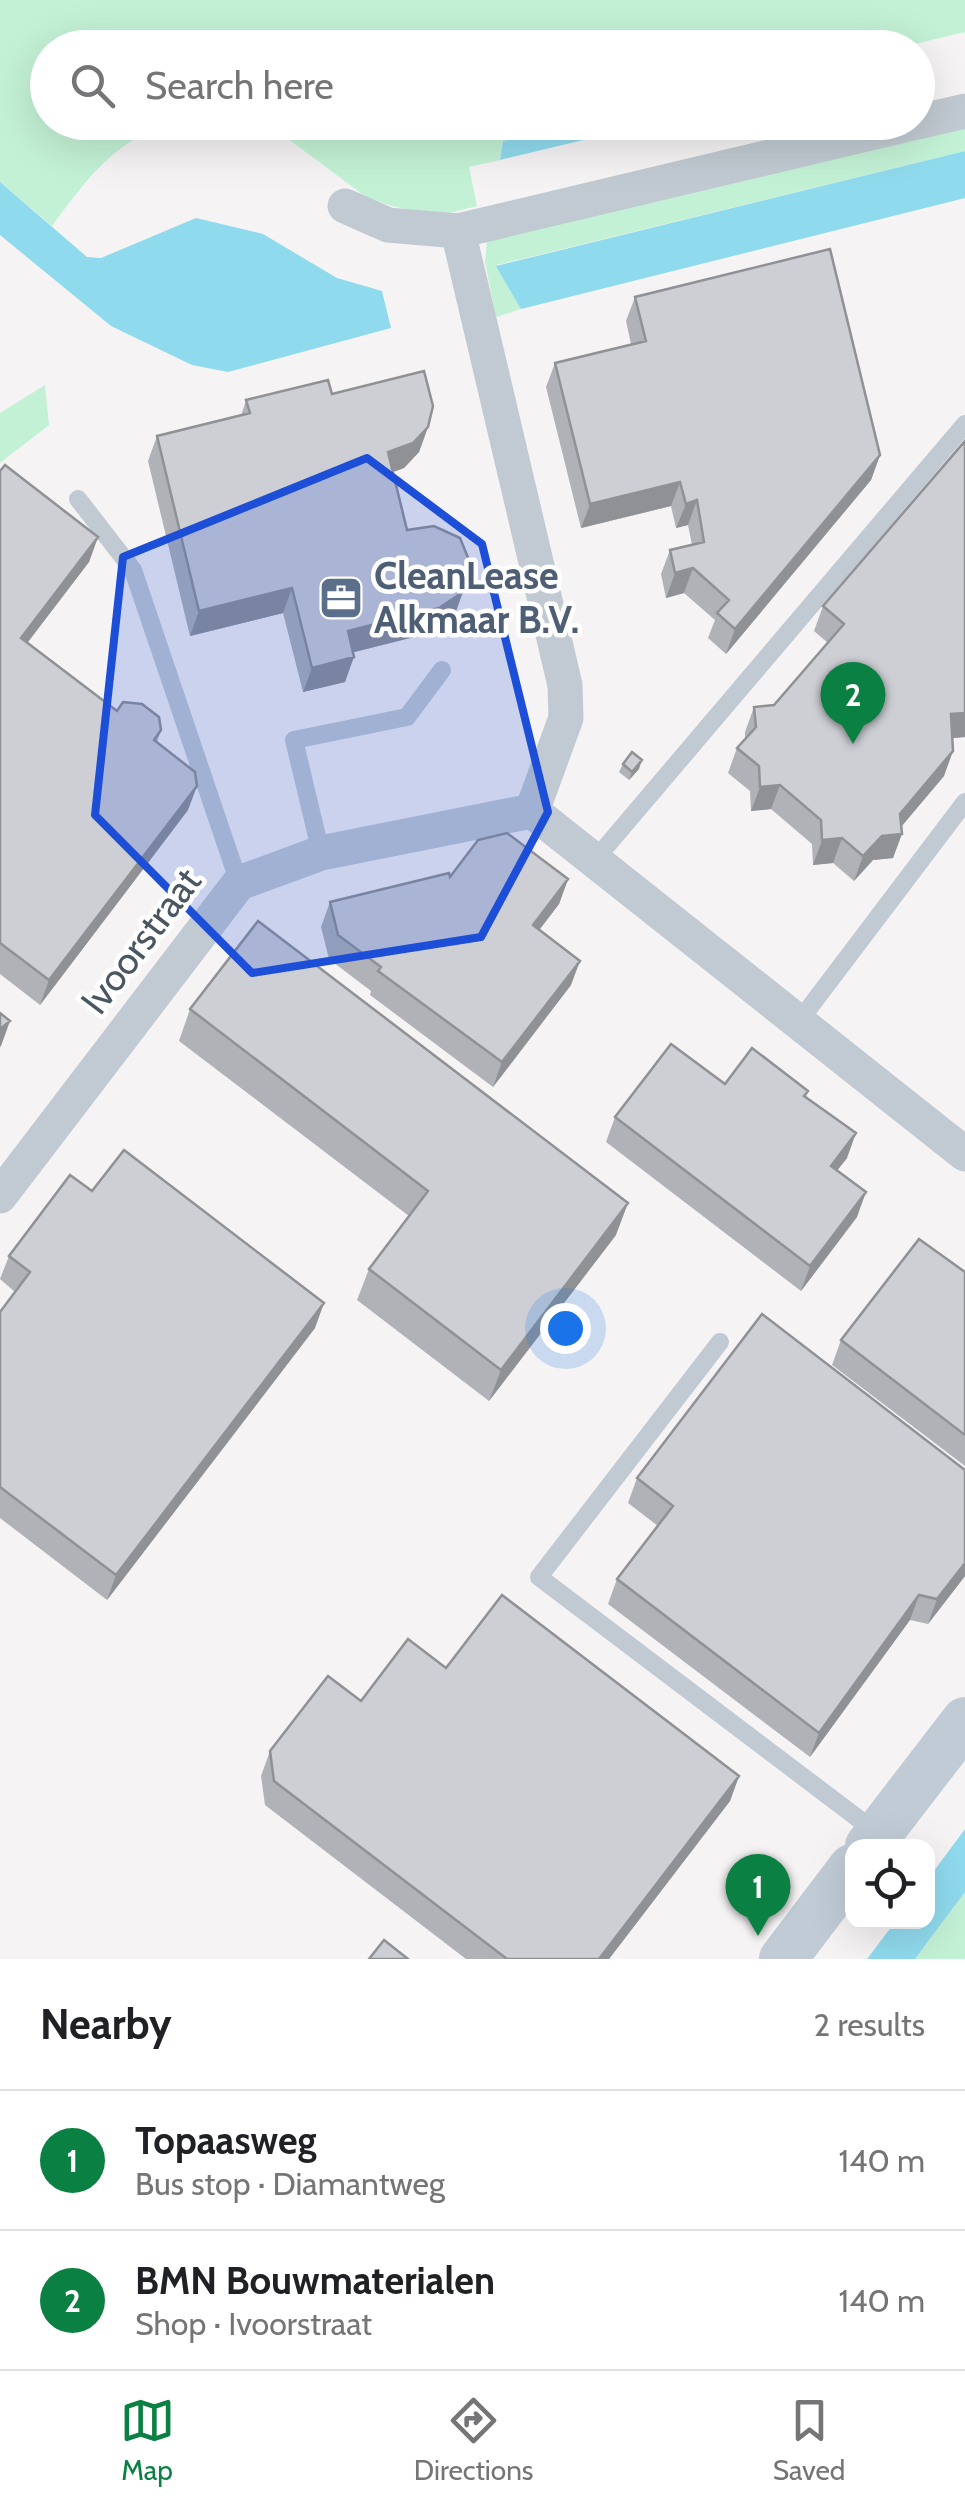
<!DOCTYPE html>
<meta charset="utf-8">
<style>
body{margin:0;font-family:Cabin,sans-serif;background:#f2f2f2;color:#202124}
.controls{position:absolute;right:30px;bottom:30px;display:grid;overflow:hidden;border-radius:20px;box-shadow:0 10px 40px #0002}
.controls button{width:90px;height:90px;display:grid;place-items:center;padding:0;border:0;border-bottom:2px solid #e0e0e0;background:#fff;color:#202124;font:50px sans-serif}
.you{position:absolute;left:565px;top:1328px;width:35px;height:35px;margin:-25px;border:8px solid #fff;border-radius:50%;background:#1a73e8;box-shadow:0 0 0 15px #1a73e833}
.badge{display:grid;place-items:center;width:65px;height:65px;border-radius:50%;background:#0b8043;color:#fff;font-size:32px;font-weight:700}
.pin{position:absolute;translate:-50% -82px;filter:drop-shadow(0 2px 5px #0008)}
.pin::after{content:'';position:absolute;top:52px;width:35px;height:30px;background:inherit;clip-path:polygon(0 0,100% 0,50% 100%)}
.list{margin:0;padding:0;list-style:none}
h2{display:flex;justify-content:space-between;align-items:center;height:130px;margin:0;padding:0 40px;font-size:42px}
h2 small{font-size:32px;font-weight:400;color:#757577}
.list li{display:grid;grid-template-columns:65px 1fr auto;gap:30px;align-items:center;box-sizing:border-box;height:140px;padding:0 40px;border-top:2px solid #e0e0e0}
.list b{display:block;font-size:38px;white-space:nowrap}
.list p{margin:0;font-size:32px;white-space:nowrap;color:#757577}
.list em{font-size:32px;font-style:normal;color:#757577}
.icon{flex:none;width:55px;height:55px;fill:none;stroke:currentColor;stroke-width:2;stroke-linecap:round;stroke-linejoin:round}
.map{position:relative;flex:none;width:965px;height:1959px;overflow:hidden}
.search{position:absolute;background:#fff;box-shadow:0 10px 40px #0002;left:30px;right:30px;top:30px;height:110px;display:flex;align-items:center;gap:25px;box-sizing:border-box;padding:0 35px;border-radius:55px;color:#757577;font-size:38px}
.sheet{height:410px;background:#fff}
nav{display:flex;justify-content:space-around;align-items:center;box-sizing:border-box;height:140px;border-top:2px solid #e0e0e0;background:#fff;font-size:28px;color:#757577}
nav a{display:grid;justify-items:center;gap:5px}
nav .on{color:#0b8043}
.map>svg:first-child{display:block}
</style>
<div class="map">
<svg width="965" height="1959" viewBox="0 0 965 1959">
<rect width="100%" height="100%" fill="#f5f3f3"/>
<path fill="#c3f1d5" d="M0 0H965V32L898 48H48V122L173 123C117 137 85 181 52 226L0 182Z
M233 123H580L503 141 500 160 469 167 477 206 437 216 392 206 366 197 287 138Z
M965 125V151L497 265 521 309 496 317 485 262 487 241Z
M45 385 49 425 0 463V413Z
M965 1892V1959H915Z"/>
<path fill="#90daee" d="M580 123H655L500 160 503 141Z
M965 151V198L521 309 496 266Z
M0 182 87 257 101 258 196 218 263 234 337 278 382 291 391 328 228 372 192 365 111 326 0 235Z
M965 1829V1892L915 1959H867L895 1922H928V1879Z"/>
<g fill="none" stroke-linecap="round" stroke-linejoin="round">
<path stroke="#c1cad2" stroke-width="18" d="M78 499 133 570 239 883
M321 853 294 740 407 717 442 670
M593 862 965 424
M797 1024 965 802
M720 1342 539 1577 876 1832"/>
<path stroke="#c1cad2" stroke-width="35" d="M918 122 965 111
M345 206 388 225 458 231 917 122
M458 231 565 685 566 718 532 811
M532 811 965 1154
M0 1196 239 883 321 853 532 811"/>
<path stroke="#c1cbd6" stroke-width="48" d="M869 1846 965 1721
M783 1959 852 1868"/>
</g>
<path fill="#b0b2b7" d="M635 297 880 455 871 480 726 654 708 638 715 620 684 593 666 598 661 574 670 550 692 545 688 525 676 528 671 506 581 528 546 387 555 363 631 344 626 321Z
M332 394 428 427 419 452 404 468 393 472 407 530 454 617 430 633 353 652 345 682 303 692 283 613 190 636 148 461 157 436 241 416 246 400Z
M965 441V737L952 738 944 776 901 827 893 858 873 860 854 881 833 863 813 865 812 844 771 809 751 811 750 791 728 773 737 748 745 739V732L754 707 774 705 828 643 814 631 823 606Z
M0 471 98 537 89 562 27 643 117 711 161 730 157 742 188 810 40 1005 0 974Z
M623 764 639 769 629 780 619 772Z
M450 877 568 879 559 904 539 930 571 985 493 1087 370 995 371 991 329 959 321 927 330 902Z
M190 1009 616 1235 489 1401 357 1300 369 1269 409 1216 179 1041Z
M725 1084 808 1091 806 1097 847 1158 837 1170 857 1217 801 1291 606 1142 615 1117Z
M92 1191 315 1328 107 1600 0 1518V1312L15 1292 0 1279 9 1256Z
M965 1272V1466L832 1365 841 1340Z
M965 1470V1576L928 1624 910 1620 810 1757 608 1604 617 1579 658 1526 628 1503 637 1478Z
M446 1668 739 1776 730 1801 609 1959H466L265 1805 261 1776 270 1751 361 1701Z"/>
<path fill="#909195" d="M287 122H324L283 132Z
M428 427 419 452 404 468 379 477 388 452Z
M880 455 871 480 726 654 735 629Z
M680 482 671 506 581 528 590 504Z
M697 500 688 525 676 528 686 504Z
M98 537 89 562 12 663 21 638Z
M693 568 684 593 666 598 675 573Z
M292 588 283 613 190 636 199 611Z
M463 592 454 617 430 633 339 656 348 631Z
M354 657 345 682 303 692 312 668Z
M965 713V737L942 739 951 714Z
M953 751 944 776 895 834H902L893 858 873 860 854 881 863 856Z
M642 760 639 769 629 780 632 772Z
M780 785 771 809 751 811 760 787Z
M197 786 188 810 40 1005 49 980Z
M842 838 833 863 813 865 822 840Z
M568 879 559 904 524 950 533 925Z
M580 961 571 985 493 1087 502 1062Z
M10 1021 1 1046 0 1047V1029Z
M856 1133 847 1158 822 1190 831 1166Z
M866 1192 857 1217 801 1291 810 1266Z
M628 1203 616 1235 489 1401 501 1370Z
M324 1303 315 1328 107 1600 116 1575Z
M965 1563V1576L928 1624 937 1599Z
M919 1595 910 1620 810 1757 819 1733Z
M739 1776 730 1801 609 1959H599Z"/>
<path fill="#cdcfd5" stroke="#909195" stroke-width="2.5" d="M830 249 880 455 735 629 717 613 729 600 693 568 675 573 670 550 704 542 697 500 686 504 680 482 590 504 555 363 646 341 635 297Z
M424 371 433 406 428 427 413 443 388 452 407 530 434 526 460 538 471 565 463 592 439 608 348 631 354 657 312 668 292 588 199 611 157 436 250 413 246 400 328 380 332 394Z
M965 441V713L951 714 953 751 900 814 902 834 882 836 863 856 842 838 822 840 821 820 780 785 760 787 759 766 737 748 756 727 754 707 774 705 844 624 823 606Z
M5 465 98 537 21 638 117 711 123 702 142 704 159 717 161 730 154 740 195 772 197 786 49 980 0 943V471Z
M632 752 642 760 632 772 623 764Z
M507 833 568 879 533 925 580 961 502 1062 378 971 381 967 338 935 330 902 449 873 450 877 478 840Z
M258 921 628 1203 501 1370 369 1269 428 1191 190 1009Z
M0 1013 10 1021 0 1029Z
M671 1044 725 1084 752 1048 808 1091 804 1096 856 1133 831 1166 866 1192 810 1266 615 1117Z
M124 1150 324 1303 116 1575 0 1487V1312L30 1272 9 1256 70 1175 92 1191Z
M919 1239 965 1272V1435L841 1340Z
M762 1314 965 1470V1563L937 1599 919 1595 819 1733 617 1579 673 1506 637 1478Z
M502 1595 739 1776 599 1959H507L274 1781 270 1751 328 1676 361 1701 408 1639 446 1668Z
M384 1940 408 1959H369Z"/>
<path fill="#1d4ed8" fill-opacity="0.2" stroke="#1d4ed8" stroke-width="8" stroke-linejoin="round" d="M367 458 482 544 548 812 481 937 252 973 95 815 123 557Z"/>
<defs>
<symbol id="office-square" viewBox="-11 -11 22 22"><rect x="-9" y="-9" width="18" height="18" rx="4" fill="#5c6f8a" stroke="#fff"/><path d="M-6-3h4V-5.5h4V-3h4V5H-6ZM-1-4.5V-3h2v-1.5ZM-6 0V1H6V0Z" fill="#fff"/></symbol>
</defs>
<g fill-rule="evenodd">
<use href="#office-square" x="316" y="573" width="50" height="50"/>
</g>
<g text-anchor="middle" stroke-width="9" stroke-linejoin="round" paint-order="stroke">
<g font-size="38" font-weight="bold" fill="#4e5e75" stroke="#fff" text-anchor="start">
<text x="374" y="589">CleanLease<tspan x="374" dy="44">Alkmaar B.V.</tspan></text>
</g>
<g font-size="38" fill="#4a5661" stroke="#fff">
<text transform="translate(141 941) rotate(-53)" y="13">Ivoorstraat</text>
</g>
</g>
</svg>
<div class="controls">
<button><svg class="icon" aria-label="locate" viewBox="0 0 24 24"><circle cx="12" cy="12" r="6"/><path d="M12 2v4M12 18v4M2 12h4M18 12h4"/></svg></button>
</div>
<div class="you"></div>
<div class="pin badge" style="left:758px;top:1936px">1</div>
<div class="pin badge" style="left:853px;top:744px">2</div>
<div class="search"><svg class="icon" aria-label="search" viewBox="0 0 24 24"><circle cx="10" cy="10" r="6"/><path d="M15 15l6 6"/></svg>Search here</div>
</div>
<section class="sheet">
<h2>Nearby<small>2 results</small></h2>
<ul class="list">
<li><span class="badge">1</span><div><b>Topaasweg</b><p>Bus stop · Diamantweg</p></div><em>140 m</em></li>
<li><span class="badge">2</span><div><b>BMN Bouwmaterialen</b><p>Shop · Ivoorstraat</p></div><em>140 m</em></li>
</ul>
</section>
<nav>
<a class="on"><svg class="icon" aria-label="map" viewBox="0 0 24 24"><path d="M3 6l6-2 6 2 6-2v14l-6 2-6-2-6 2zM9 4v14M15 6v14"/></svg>Map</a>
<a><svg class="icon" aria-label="directions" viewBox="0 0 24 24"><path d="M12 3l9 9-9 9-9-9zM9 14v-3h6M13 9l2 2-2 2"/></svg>Directions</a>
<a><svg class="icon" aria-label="saved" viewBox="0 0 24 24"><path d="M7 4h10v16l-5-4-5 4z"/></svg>Saved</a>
</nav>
